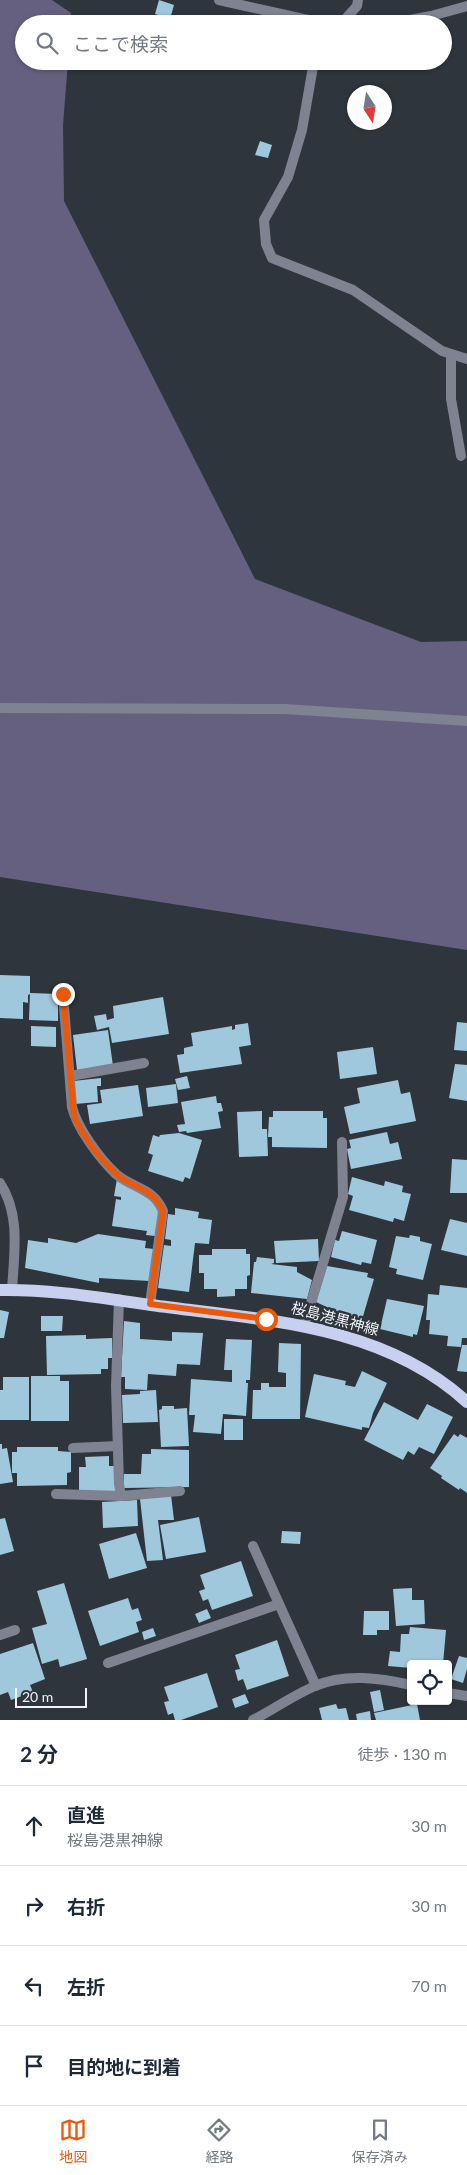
<!DOCTYPE html>
<html lang="ja">
<meta charset="utf-8">
<style>
body{margin:0;font-family:Lato,"Noto Sans JP",sans-serif;background:#f6f6f7;color:#1f2937}
.controls{position:absolute;right:15px;bottom:15px;display:grid;overflow:hidden;border-radius:5px;box-shadow:0 1px 4px #0004}
.controls button{width:45px;height:45px;display:grid;place-items:center;padding:0;border:0;border-bottom:1px solid #e0e1e3;background:#fff;color:#1f2937;font:25px sans-serif}
.compass{position:absolute;left:347px;top:85px;width:45px;height:45px;border-radius:50%;background:#fff;box-shadow:0 1px 4px #0004;rotate:168deg}
.scale{position:absolute;left:15px;bottom:12px;width:72px;box-sizing:border-box;padding-left:5px;border:2px solid #eff3f8;border-top:0;font-size:14px;line-height:18px;white-space:nowrap;color:#eff3f8;-webkit-text-stroke:4px #2f353c;paint-order:stroke}
.stop{position:absolute;width:15px;height:15px;margin:-11px;border:4px solid #ea580c;border-radius:50%;background:#fff}
.stop.end{background:#ea580c;border-color:#fff;box-shadow:0 1px 5px #0008}
.list{margin:0;padding:0;list-style:none}
h2{display:flex;justify-content:space-between;align-items:center;height:65px;margin:0;padding:0 20px;font-size:21px}
h2 small{font-size:16px;font-weight:400;color:#747a83}
.list li{display:grid;grid-template-columns:32px 1fr auto;gap:15px;align-items:center;box-sizing:border-box;height:80px;padding:0 20px;border-top:1px solid #e0e1e3}
.list b{display:block;font-size:19px;white-space:nowrap}
.list p{margin:0;font-size:16px;white-space:nowrap;color:#747a83}
.list em{font-size:16px;font-style:normal;color:#747a83}
.icon{flex:none;width:28px;height:28px;fill:none;stroke:currentColor;stroke-width:2;stroke-linecap:round;stroke-linejoin:round}
.map{position:relative;flex:none;width:467px;height:1720px;overflow:hidden}
.search{position:absolute;background:#fff;box-shadow:0 1px 4px #0004;left:15px;right:15px;top:15px;height:55px;display:flex;align-items:center;gap:12px;box-sizing:border-box;padding:0 18px;border-radius:28px;color:#747a83;font-size:19px}
.sheet{height:385px;background:#fff}
nav{display:flex;justify-content:space-around;align-items:center;box-sizing:border-box;height:70px;border-top:1px solid #e0e1e3;background:#fff;font-size:14px;color:#747a83}
nav a{display:grid;justify-items:center;gap:2px}
nav .on{color:#ea580c}
.map>svg:first-child{display:block}
</style>
<div class="map">
<svg width="467" height="1720" viewBox="0 0 467 1720">
<rect width="100%" height="100%" fill="#2f353c"/>
<path fill="#666080" d="M0 0H52L71 13 70 24H24V61H68L63 125 64 201 255 579 421 642 467 641V950L0 877Z"/>
<path fill="#a0c8dc" d="M159 0 174 5 170 19 155 14Z
M260 141 272 145 268 158 255 155Z
M0 975 30 976V994L28 995V1003L23 1002V1019L0 1018Z
M30 993 58 994V1021L29 1020Z
M163 997 169 1034 112 1043 109 1027 97 1030 94 1016 106 1014 107 1020 114 1018 113 1006Z
M457 1022 467 1023V1051L454 1050Z
M248 1023 251 1045 239 1047 242 1064 180 1073 177 1055 184 1054V1048L193 1046 191 1033 232 1026V1030L235 1029V1025Z
M31 1026 56 1027V1047L31 1046Z
M108 1030 113 1066 77 1070 73 1035Z
M373 1047 377 1074 340 1079 337 1052Z
M455 1064 467 1065V1101L449 1098Z
M187 1076 190 1088 178 1090 175 1079Z
M101 1078V1086H97L98 1102 75 1104 73 1081Z
M398 1080 401 1094 410 1092 416 1121 350 1134 344 1107 360 1103 357 1088Z
M176 1084 178 1103 148 1107 146 1088Z
M138 1085 143 1116 90 1124 87 1105 102 1103 100 1090Z
M216 1096 217 1103H221L223 1111 218 1112 221 1128 187 1133 186 1131 179 1132 177 1125 185 1124 181 1102Z
M262 1111V1129H267L268 1156 239 1157 237 1112Z
M273 1111H323V1118H327V1148L272 1147V1137H268L269 1117H273Z
M387 1132 390 1144 398 1142 402 1159 351 1169 347 1149 351 1148 349 1140Z
M179 1133 202 1140 190 1179 185 1177 183 1182 148 1171 153 1155 148 1153 153 1135 159 1137 160 1135Z
M452 1159 467 1160V1193H450Z
M352 1177 384 1186 385 1181 403 1186 402 1192 411 1194 404 1221 394 1218 393 1222 349 1210 353 1196 348 1194Z
M117 1179 157 1204 159 1211 155 1236 146 1235 147 1231 112 1226 116 1199 121 1200V1197L114 1196Z
M175 1208 199 1212 198 1218 212 1220 209 1244 195 1243 189 1292 158 1288 164 1245 171 1246V1240L165 1239 168 1214 175 1215Z
M450 1219 467 1223V1256L441 1250Z
M342 1231 377 1240 371 1264 362 1262 361 1265 331 1257 335 1240 339 1241Z
M98 1234 146 1241 145 1248 154 1249 149 1281 99 1278V1283L25 1268 28 1240 48 1243V1238L76 1243Z
M410 1235 420 1237V1241L432 1244 423 1280 396 1274 397 1269 389 1267 396 1236 409 1238Z
M318 1239 319 1261 276 1263 274 1241Z
M212 1249H246V1254H250V1275L247 1276V1289H235V1296L217 1297V1289H204V1273H199V1255H212Z
M257 1257 274 1259V1263L271 1264 297 1267V1272L312 1280 307 1299 251 1293 254 1262H256Z
M327 1266 368 1273 367 1277 374 1279 361 1323 316 1302Z
M440 1285 467 1288V1338H462L461 1347 447 1346 448 1336 429 1334 430 1320H426L428 1294 439 1295Z
M387 1299 424 1306 417 1335 413 1334V1337L380 1329Z
M0 1310 9 1312 4 1338H0Z
M41 1316H63L62 1331H41Z
M124 1321 140 1323V1339L172 1341V1332L203 1333 200 1365 177 1364 176 1376 148 1374 147 1390 125 1389V1377H121Z
M86 1335V1339L112 1338V1358H108V1369H101V1374L47 1375 46 1336Z
M226 1339 252 1340 250 1380H246V1383H248L246 1416 223 1414 221 1434 193 1432 195 1415H189L191 1379 232 1382V1370H224Z
M279 1343 301 1344 300 1419H252L253 1390H261V1383H269V1387H286V1373L278 1372Z
M462 1345H467V1372L457 1371Z
M362 1371 387 1383 373 1413 369 1428 362 1427V1430L305 1417 314 1374 346 1381 345 1385 355 1387Z
M31 1376H60V1381H69V1421H31Z
M3 1377H29V1420H0V1390H3Z
M156 1390 158 1422 123 1423 122 1395 140 1394V1391Z
M384 1402 418 1420 427 1404 453 1417 434 1454 419 1447 414 1455 408 1451 403 1460 364 1440Z
M162 1406H174V1409L187 1408 189 1446 161 1447 159 1410 162 1409Z
M224 1419H243V1440H224Z
M454 1434 458 1437 460 1434 467 1438V1493L460 1488 459 1490 441 1478 442 1476 430 1468Z
M0 1444H2V1449L7 1448 13 1482 0 1484Z
M17 1447H58V1451L71 1452V1472L67 1473V1485L17 1486V1473H12V1452H17Z
M151 1449 189 1450V1487L124 1488V1474H141L142 1454H151Z
M109 1456V1466H116V1491L79 1492V1467H86L85 1457Z
M171 1495 174 1520H158L163 1560 147 1561 140 1499Z
M137 1500 138 1526 103 1528 102 1502Z
M199 1517 206 1552 166 1559 160 1525Z
M5 1518 14 1551 0 1555V1519Z
M282 1531 301 1532 300 1544 281 1543Z
M136 1533 147 1568 109 1579 99 1544Z
M241 1561 253 1596 212 1610 208 1599 203 1601 199 1591 205 1589 200 1575Z
M64 1583 87 1659 60 1667 58 1659 42 1664 32 1628 47 1624 37 1591Z
M412 1588V1600H424L425 1624 396 1626 393 1589Z
M128 1598 132 1610 138 1608 142 1620 136 1622 139 1632 100 1646 88 1611Z
M207 1609 211 1618 199 1623 195 1614Z
M364 1611H389V1630H377V1635H363Z
M410 1627 446 1630 443 1664H411V1668L388 1666 390 1651 400 1652 401 1634H409Z
M153 1628 156 1636 144 1640 142 1632Z
M277 1640 289 1676 247 1690 243 1679 238 1681 235 1670 240 1669 235 1655Z
M33 1643 45 1679 30 1685 33 1692 11 1700 8 1692 0 1695V1654Z
M459 1656 467 1658V1669L463 1683 451 1679Z
M207 1673 218 1707 181 1720H175L173 1713 168 1715 164 1702 169 1701 164 1687Z
M380 1690 384 1710 374 1712 370 1692Z
M245 1694 249 1703 235 1708 232 1699Z
M336 1704 338 1709 346 1708 349 1720H322L319 1708Z
M417 1704 420 1720H376L374 1713Z
M370 1711 371 1720H357L356 1714Z"/>
<g fill="none" stroke-linecap="round" stroke-linejoin="round">
<path stroke="#7e8291" stroke-width="10" d="M219 0 326 24
M341 24 357 6 358 0
M388 24 431 16 467 6
M314 61 302 130 288 177 264 220 266 244 272 258 353 290 442 351 467 359
M451 354V399L461 456
M0 708 285 709 467 721
M63 994 72 1107C77 1128 100 1159 116 1174 133 1189 153 1187 163 1211L150 1304
M70 1076 144 1063
M0 1183C21 1215 14 1254 12 1290
M304 1326 343 1197 342 1142
M73 1448 118 1446
M56 1494 121 1496 119 1484 116 1386 119 1299
M121 1496 180 1491
M253 1546 316 1686
M0 1635 15 1630
M108 1663 279 1604
M448 1693 467 1696
M253 1720C274 1709 294 1695 315 1686 345 1673 380 1678 411 1685"/>
<path stroke="#c7d0ee" stroke-width="12" d="M0 1290C50 1289 101 1298 151 1305 260 1320 381 1323 467 1402"/>
</g>
<g fill="none" stroke-linecap="round" stroke-linejoin="round">
<path stroke="#ea580c" stroke-width="6" d="M63 994 74 1117C84 1137 100 1159 116 1174 133 1189 153 1187 163 1211L150 1304 266 1319"/>
</g>
<g text-anchor="middle" stroke-width="5" stroke-linejoin="round" paint-order="stroke">
<g font-size="15" fill="#eff3f8" stroke="#2f353c">
<text transform="translate(335 1319) rotate(15)" y="5">桜島港黒神線</text>
</g>
</g>
</svg>
<div class="controls">
<button><svg class="icon" aria-label="locate" viewBox="0 0 24 24"><circle cx="12" cy="12" r="6"/><path d="M12 2v4M12 18v4M2 12h4M18 12h4"/></svg></button>
</div>
<svg class="compass" viewBox="-18 -18 36 36"><path d="M0-13l5 13h-10z" fill="#e53935"/><path d="M0 13l5-13h-10z" fill="#747a83"/></svg>
<div class="scale">20 m</div>
<div class="stop" style="left:266px;top:1319px"></div>
<div class="stop end" style="left:63px;top:994px"></div>
<div class="search"><svg class="icon" aria-label="search" viewBox="0 0 24 24"><circle cx="10" cy="10" r="6"/><path d="M15 15l6 6"/></svg>ここで検索</div>
</div>
<section class="sheet">
<h2>2 分<small>徒歩 · 130 m</small></h2>
<ul class="list">
<li><svg class="icon" aria-label="ahead" viewBox="0 0 24 24"><path d="M12 20V5M6 11l6-6 6 6"/></svg><div><b>直進</b><p>桜島港黒神線</p></div><em>30 m</em></li>
<li><svg class="icon" aria-label="right" viewBox="0 0 24 24"><path d="M7 20v-9h11M14 6l5 5-5 5"/></svg><div><b>右折</b></div><em>30 m</em></li>
<li><svg class="icon" aria-label="left" viewBox="0 0 24 24"><path d="M17 20v-9H6M10 6l-5 5 5 5"/></svg><div><b>左折</b></div><em>70 m</em></li>
<li><svg class="icon" aria-label="arrive" viewBox="0 0 24 24"><path d="M6 21V4h12l-3 4 3 4H6"/></svg><div><b>目的地に到着</b></div></li>
</ul>
</section>
<nav>
<a class="on"><svg class="icon" aria-label="map" viewBox="0 0 24 24"><path d="M3 6l6-2 6 2 6-2v14l-6 2-6-2-6 2zM9 4v14M15 6v14"/></svg>地図</a>
<a><svg class="icon" aria-label="directions" viewBox="0 0 24 24"><path d="M12 3l9 9-9 9-9-9zM9 14v-3h6M13 9l2 2-2 2"/></svg>経路</a>
<a><svg class="icon" aria-label="saved" viewBox="0 0 24 24"><path d="M7 4h10v16l-5-4-5 4z"/></svg>保存済み</a>
</nav>
